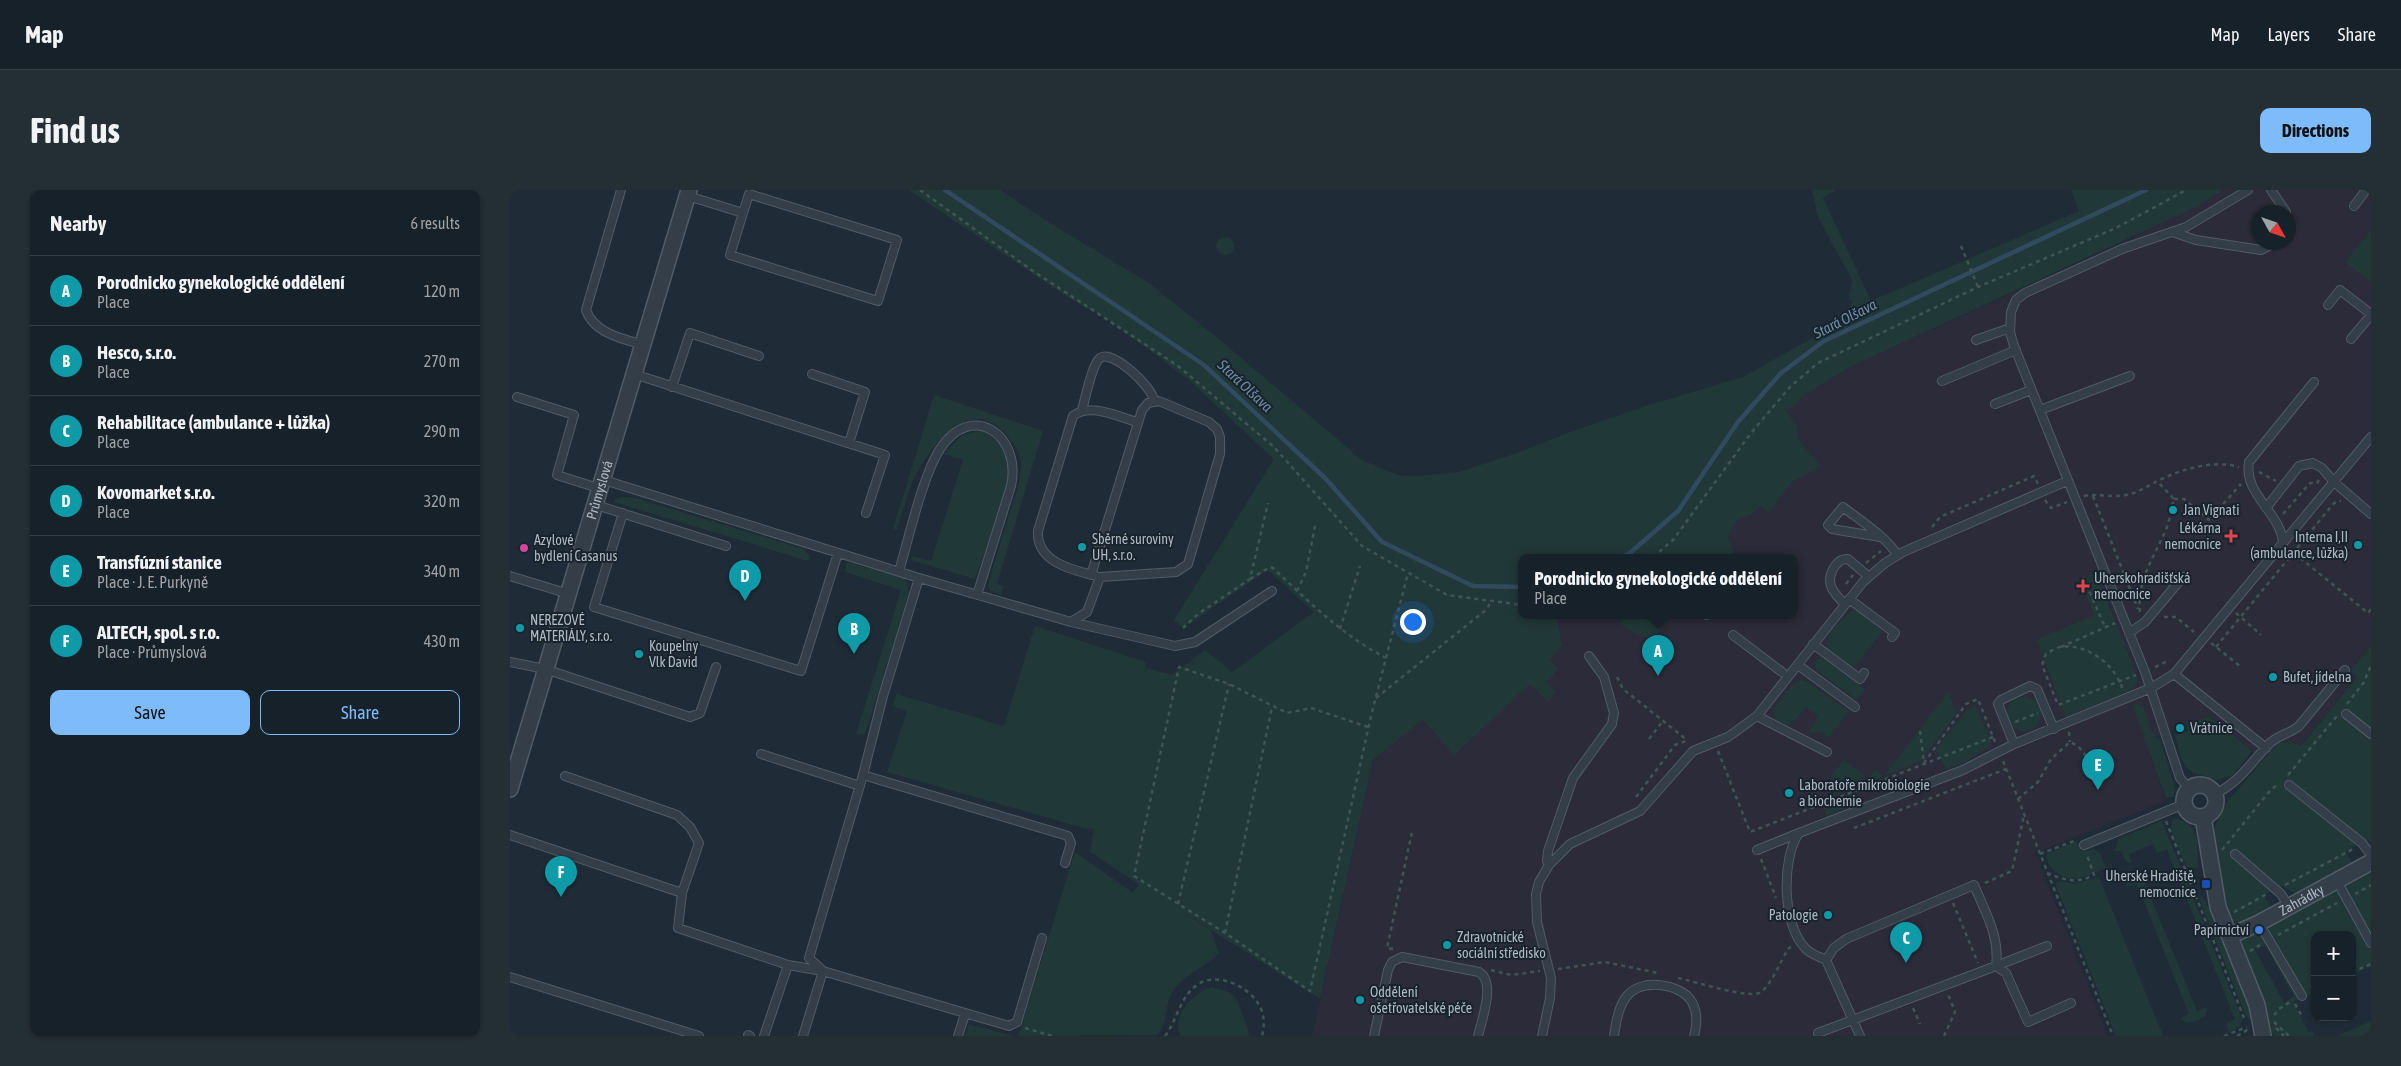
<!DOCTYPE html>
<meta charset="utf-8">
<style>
body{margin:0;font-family:"Asap Condensed",sans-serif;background:#242e35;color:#f1f3f6}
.controls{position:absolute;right:15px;bottom:15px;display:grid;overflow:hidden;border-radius:10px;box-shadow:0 1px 4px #0004}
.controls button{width:45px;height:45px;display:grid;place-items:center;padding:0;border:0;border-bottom:1px solid #363e46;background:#172129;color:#f1f3f6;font:25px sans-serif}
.compass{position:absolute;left:1741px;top:15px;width:45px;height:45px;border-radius:50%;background:#172129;box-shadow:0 1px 4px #0004;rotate:130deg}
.you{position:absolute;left:902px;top:431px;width:18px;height:18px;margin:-12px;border:4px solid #fff;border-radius:50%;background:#1a73e8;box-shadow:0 0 0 8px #1a73e833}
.badge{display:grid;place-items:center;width:32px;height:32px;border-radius:50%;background:#7dbbfa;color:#fff;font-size:16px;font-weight:700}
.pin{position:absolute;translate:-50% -41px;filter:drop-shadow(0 1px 2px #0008)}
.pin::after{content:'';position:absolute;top:26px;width:18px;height:15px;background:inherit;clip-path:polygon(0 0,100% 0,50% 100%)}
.popup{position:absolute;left:1008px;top:364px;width:280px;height:65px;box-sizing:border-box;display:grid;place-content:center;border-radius:10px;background:#172129;filter:drop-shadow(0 1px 4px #0005);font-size:16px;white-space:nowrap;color:#9ea3a8}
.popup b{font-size:19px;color:#f1f3f6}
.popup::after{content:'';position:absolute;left:50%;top:100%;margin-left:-10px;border:10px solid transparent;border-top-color:#172129}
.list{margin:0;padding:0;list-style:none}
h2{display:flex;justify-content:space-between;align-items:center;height:65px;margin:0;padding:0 20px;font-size:21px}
h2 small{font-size:16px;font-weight:400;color:#9ea3a8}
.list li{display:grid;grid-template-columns:32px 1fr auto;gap:15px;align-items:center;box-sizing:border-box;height:70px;padding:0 20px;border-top:1px solid #363e46}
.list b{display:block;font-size:19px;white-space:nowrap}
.list p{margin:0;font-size:16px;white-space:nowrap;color:#9ea3a8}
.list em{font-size:16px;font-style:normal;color:#9ea3a8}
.actions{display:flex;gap:10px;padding:15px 20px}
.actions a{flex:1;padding:11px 0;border:1px solid #7dbbfa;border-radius:10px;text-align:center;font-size:18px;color:#7dbbfa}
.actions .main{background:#7dbbfa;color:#111}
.map{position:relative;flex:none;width:1861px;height:846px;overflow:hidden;border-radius:10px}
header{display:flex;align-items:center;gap:30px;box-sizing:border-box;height:70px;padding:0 25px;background:#172129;border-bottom:1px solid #363e46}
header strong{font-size:24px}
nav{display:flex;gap:28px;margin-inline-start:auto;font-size:18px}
.intro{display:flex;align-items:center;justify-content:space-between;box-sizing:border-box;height:120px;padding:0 30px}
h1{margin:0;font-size:35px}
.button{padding:12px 22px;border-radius:10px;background:#7dbbfa;color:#111;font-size:18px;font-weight:700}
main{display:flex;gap:30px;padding:0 30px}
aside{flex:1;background:#172129;border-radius:10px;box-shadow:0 1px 4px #0004}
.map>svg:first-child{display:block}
</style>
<header>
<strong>Map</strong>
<nav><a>Map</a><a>Layers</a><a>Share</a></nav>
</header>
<div class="intro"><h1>Find us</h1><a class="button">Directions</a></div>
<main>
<aside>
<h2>Nearby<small>6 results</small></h2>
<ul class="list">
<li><span class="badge" style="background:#0f9aa8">A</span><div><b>Porodnicko gynekologické oddělení</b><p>Place</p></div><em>120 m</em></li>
<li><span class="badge" style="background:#0f9aa8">B</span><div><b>Hesco, s.r.o.</b><p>Place</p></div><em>270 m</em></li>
<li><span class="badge" style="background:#0f9aa8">C</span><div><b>Rehabilitace (ambulance + lůžka)</b><p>Place</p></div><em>290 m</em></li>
<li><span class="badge" style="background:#0f9aa8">D</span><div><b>Kovomarket s.r.o.</b><p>Place</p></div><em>320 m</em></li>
<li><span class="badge" style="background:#0f9aa8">E</span><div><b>Transfúzní stanice</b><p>Place · J. E. Purkyně</p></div><em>340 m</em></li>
<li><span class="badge" style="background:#0f9aa8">F</span><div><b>ALTECH, spol. s r.o.</b><p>Place · Průmyslová</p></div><em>430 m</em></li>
</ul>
<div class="actions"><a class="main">Save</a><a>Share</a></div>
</aside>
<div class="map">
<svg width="1861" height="846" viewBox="0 0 1861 846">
<rect width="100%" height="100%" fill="#1f2c37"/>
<path fill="#2b2b39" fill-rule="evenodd" d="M1691 0H1861V456L1840 481 1847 487 1791 555 1781 552 1768 553 1754 571 1699 526 1645 547 1636 551 1656 611 1525 663 1598 846H802L863 570 1042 425H1284V367H1160L1273 218H1283L1292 207 1340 177 1619 50ZM1748 22H1778V52H1748Z"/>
<path fill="#213838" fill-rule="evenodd" d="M399 0H490L535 30 639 93 710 150 852 270 887 285 908 286 949 282 1010 262 1063 241 1139 215 1233 187 1301 149 1339 121 1343 111 1339 109 1342 90 1308 27 1302 0H1326L1313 8 1361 111 1569 21 1561 0H1713L1686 17 1340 177 1292 207 1283 218H1274L1286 234 1289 250 1311 276 1282 292 1258 323 1251 316 1242 324 1226 330 1218 349 1224 361 1218 366 1012 367V425H1049L1046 427 1052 455 1040 470 1048 479 1036 492 1046 502 1038 512 1020 494 944 565 913 530 863 570 810 809 667 718 701 741 709 763C696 777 674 784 663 801 654 814 659 833 647 845L508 846 565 662 623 703 629 694 580 662 584 639 574 638 377 582 397 521 382 516 387 504 494 536 525 436 636 472 635 478 662 485 695 460 722 482 804 422 758 380 673 438 664 430 764 269 678 189 598 130 559 108Z
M1861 40V92L1835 72Z
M706 56a9 9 0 1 1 18 0a9 9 0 1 1-18 0Z
M424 205 533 241 487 394 493 396 491 405 480 400 478 394C485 371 492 348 499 325 504 309 512 291 511 274 510 258 499 246 487 236 452 209 413 266 402 293 396 308 392 325 386 340L383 339Z
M469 241C486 245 498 258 499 277 500 301 474 363 465 389L401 370 403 366 421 371 451 276 453 270 434 264 452 245Z
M113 307 125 308 294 359 300 367 298 371 104 312 105 309Z
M337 372 394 388 398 396 399 404 355 545 346 544 391 400 335 382Z
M1582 384 1588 388 1628 488 1626 495 1621 500 1556 527 1526 450 1584 425 1570 388Z
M1344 421H1350L1372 441 1346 476C1338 476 1334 473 1328 468 1325 465 1319 462 1317 457 1314 446 1334 424 1344 421Z
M1112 425H1156L1148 444 1134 447 1110 435Z
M1861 456V652L1857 649 1836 661 1843 675 1786 704 1772 696 1754 705 1761 719 1733 733 1721 732 1715 720 1703 641 1718 611 1768 553 1781 552 1791 556 1847 487 1840 481Z
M1311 467 1355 499 1347 510 1306 480 1304 472Z
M1291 490 1296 491 1339 521 1319 548 1311 542 1298 543 1308 526 1296 517C1287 527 1279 543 1265 530V517L1284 493Z
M1438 502 1447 523 1411 571 1365 590 1358 588 1365 580 1374 586Z
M1497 524a17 17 0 1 1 34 0a17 17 0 1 1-34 0Z
M1622 514 1630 515 1634 518 1642 542 1651 552 1665 599 1663 607 1656 608Z
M1466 516 1482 555 1453 573 1436 579 1426 560 1456 521Z
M1699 526 1742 561 1723 585 1708 590 1684 583 1677 578 1671 568 1665 545 1678 540 1677 535Z
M1334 570 1354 585 1345 597 1322 607 1321 605 1328 602 1321 585Z
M1343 605 1346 614 1317 626 1313 616Z
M1664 628C1692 635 1687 655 1688 678L1677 677C1672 664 1655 640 1664 628Z
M1652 631 1732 829 1730 836 1719 843 1716 833 1725 829 1657 660 1647 663 1643 654 1619 664 1622 673C1615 674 1614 667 1611 661H1605L1608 649Z
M1566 651 1571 657 1575 656 1577 661 1584 659 1590 663 1596 678C1578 686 1557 697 1542 678 1538 674 1536 669 1537 664Z
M1861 680V776L1842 785V745H1805V802L1783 812 1799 843 1802 841 1804 846H1764L1758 836 1731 759 1733 751ZM1755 755 1784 806 1774 813 1745 760Z
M1634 681 1644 686 1634 691 1687 821 1696 817 1697 819 1695 826C1686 831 1677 837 1670 828L1679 824 1627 694 1617 697 1616 695 1620 687Z
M1589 687 1653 846H1606L1545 693 1550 691 1564 694Z
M1692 707 1704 726 1742 823 1743 831 1736 826 1689 708Z
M701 797C721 802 725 802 732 823 735 831 738 837 739 846H671C660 826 684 803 701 797Z
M1861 831V846H1827Z
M459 834 503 846H455Z"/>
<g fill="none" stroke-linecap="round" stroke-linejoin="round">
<path stroke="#324a5f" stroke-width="4.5" d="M435 0 694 175 815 288 872 352 963 396 1012 397
M1111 367 1120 363 1168 321 1228 232 1271 183 1314 151 1636 0"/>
<defs>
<path id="lane" d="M111 0 76 120C84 143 112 149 134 155
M1761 0 1776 22
M178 6 233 23 239 4 387 50 368 111 220 65 233 23
M1844 16 1856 0
M1662 42 1686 50 1751 60 1767 52
M1818 115 1830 100 1861 124
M1841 149 1861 125
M1466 150 1500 138
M124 184 375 265 356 323
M302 184 355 202 339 253
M1432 191 1506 160
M162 197 180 143 249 166
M7 207 64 225 47 285 91 299
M1485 214 1521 200
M572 220C575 210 582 174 590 168 602 159 643 197 644 211
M1530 220 1620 186
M94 290 409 388 561 432 665 456 685 452 762 401
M86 315 216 356
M1756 318 1789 276 1803 273 1812 278 1824 292 1861 324
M113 323 84 417 291 481 328 363
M1370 347 1322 339 1318 335 1333 317C1348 329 1378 348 1387 365
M1773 354C1772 323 1733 305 1739 272L1804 192
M389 381C399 348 412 287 430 259 462 210 512 245 501 296L467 405
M0 386 59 404
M586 386C562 380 526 372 528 341L563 226C579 212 609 227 627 232
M1339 409 1385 443 1382 447
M1335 414C1323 403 1314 392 1325 376 1329 371 1331 369 1338 369L1358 386
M1196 425H1197
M561 432 577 422 590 387 666 382 678 374 710 264V247L707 239 699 232 649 211 638 213 632 220 581 385
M1619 443 1635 432 1673 387
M1223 445 1272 482
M1303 454 1350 489 1354 483
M0 472 35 479 180 527 190 523 206 477
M1288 475 1345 517
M1664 484 1756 558
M1836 524 1861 544
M1247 526 1317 562
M1504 554 1488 514 1491 510 1520 496 1527 499 1544 539
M251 564 350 596
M353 585 373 506 409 388
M1779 595 1852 653 1861 665
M1679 598 1670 588 1635 482 1504 156 1500 142 1501 122 1506 110 1515 103 1612 59 1676 37 1738 0
M1705 604C1730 592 1741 572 1759 554 1767 545 1780 544 1789 536L1835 480
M0 645 172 703 189 653 180 637 167 625 55 586
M1574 655 1674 614
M1247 660 1289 643
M1725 664 1771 704 1779 717
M1039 675 1037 671 1038 661 1063 588 1102 534 1104 523 1094 487 1079 466
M1827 691 1861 753
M172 703 168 738 278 775 313 781
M1749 733 1792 806
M1537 756 1486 776 1496 783 1518 832 1561 813
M313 781 299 768 353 585 558 646 561 653 555 673
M0 787 189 846
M1308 843 1486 776C1490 746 1475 722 1464 695L1336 749 1324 758 1316 770
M238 845 240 846
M254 846 278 775
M293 846 313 781 499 836 507 832 532 748
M448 846 455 824
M864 846 878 780 882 772 892 767 969 782C986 792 972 829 968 846
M1032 846 1040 808 1041 788 1027 732 1026 704 1029 692 1039 675 1060 654 1130 621 1183 561 1218 547 1247 526 1353 392 1375 373 1393 362 1557 291
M1104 846C1106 833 1108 817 1117 806 1130 788 1171 793 1182 812 1188 823 1187 835 1184 846
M1350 846 1316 770C1310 767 1301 764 1296 759 1272 736 1271 669 1289 643L1453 580 1504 554 1641 498 1664 484 1861 247"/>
<g id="street">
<circle cx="1690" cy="611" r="16"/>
<path id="s1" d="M0 599 179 0"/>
<path d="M1693 627 1708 717 1747 815 1753 846"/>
<path id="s2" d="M1720 746 1749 733 1861 672"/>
</g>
</defs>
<use href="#lane" stroke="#505c66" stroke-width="10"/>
<use href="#street" stroke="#505c66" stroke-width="18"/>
<path stroke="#3f5555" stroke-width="2.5" stroke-dasharray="4 4" stroke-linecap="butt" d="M410 0 523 81 668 176 764 257 852 356 937 405 1012 415
M1451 56 1468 97
M1749 282 1766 291
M1574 306C1587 303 1602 308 1616 305 1631 302 1640 294 1654 288 1675 278 1706 270 1729 277
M1583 306 1628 419
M1664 309H1674L1699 330 1731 294
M1535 310 1541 318 1557 312
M1773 324 1800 293H1807L1809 290
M1422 337 1430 327 1524 286 1528 294
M1784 363 1858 423 1861 419
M1143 367 1163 350 1241 243 1280 197 1308 173 1468 97 1606 38 1676 0
M1356 373 1371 361
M1573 387 1595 437
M740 389 760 377 763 378C799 412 832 445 876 468
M1336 394 1343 385
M787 401 796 382 805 336
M1630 422C1627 393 1641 372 1653 346 1659 335 1661 321 1664 309L1648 292
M1726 423 1751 445
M1654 427H1666L1684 442
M673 438 688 424 740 389 758 313
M830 439 850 376
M1701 453 1731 477
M1551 457 1605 433
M1706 457 1824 313 1831 311
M1645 477 1660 470
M1107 487 1113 499 1177 550
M1612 498 1610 491H1609C1600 471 1574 453 1550 457 1545 458 1540 462 1536 464L1532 475 1548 515 1626 485
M866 508 977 419 981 411
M1837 514 1854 492 1861 475
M1505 532 1528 523
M858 537 801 518 777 523 719 494 669 477 624 686 715 743 800 801 861 526 898 383
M1410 541 1414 573 1456 514 1468 509 1485 552
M1559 542 1560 552
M1139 549 1153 531
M1208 561 1240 642 1483 547
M1493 571 1603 846
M1778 585 1827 526
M1126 607 1165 555 1179 550
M1508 609 1528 592 1541 569 1560 552C1573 557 1578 570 1584 582
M1656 631 1734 828
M1344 638 1496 579
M1712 660 1758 603 1768 594
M1530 664 1564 651
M1251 669 1266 708
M1537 683C1554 690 1567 694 1584 685L1577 665
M1475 693 1502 681 1514 625
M1775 695 1843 659
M1845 704 1861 695
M1443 713 1468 773
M668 714 719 494
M1724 722 1757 704
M715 743 762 517
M1768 745 1827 713
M883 759 877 758 902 642
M1740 761 1750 755
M1048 779 1095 772 1148 783
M981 780 1001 785 1030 781
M1842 782 1861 774
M1168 788C1183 791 1241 810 1251 802 1263 792 1270 772 1278 759L1282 756
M1785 814 1792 826
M1403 818 1410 834
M1764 825 1769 819 1783 810
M1764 832 1779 846
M515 838 542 846
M1766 838 1774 846
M655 846C668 829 669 808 687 795 707 780 743 798 751 819 755 828 754 838 752 846
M1434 846 1445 822 1438 804
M1714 846 1737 837
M1727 846 1739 839"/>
<use href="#lane" stroke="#333e48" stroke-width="8"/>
<use href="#street" stroke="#333e48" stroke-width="15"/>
</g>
<g fill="#0f9aa8" stroke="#18232c" stroke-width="2">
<circle cx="1663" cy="320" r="5"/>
<circle cx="1848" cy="355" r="5"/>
<circle cx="572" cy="357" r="5"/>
<circle cx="10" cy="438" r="5"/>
<circle cx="129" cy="464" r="5"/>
<circle cx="1763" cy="487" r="5"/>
<circle cx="1670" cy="538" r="5"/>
<circle cx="1279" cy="603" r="5"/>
<circle cx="1318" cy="725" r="5"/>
<circle cx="937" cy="755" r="5"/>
<circle cx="850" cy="810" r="5"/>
</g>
<g fill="#e0444e" stroke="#18232c" stroke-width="2">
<path d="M1718.5 338.5h5v5h5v5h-5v5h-5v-5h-5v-5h5z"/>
<path d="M1570.5 388.5h5v5h5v5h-5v5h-5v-5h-5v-5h5z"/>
</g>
<circle fill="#d1479c" stroke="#18232c" stroke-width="2" cx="14" cy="358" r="5"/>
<rect fill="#1a4fb4" stroke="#18232c" stroke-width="2" x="1691" y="689" width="10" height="10" rx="2.5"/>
<circle fill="#3f7fe0" stroke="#18232c" stroke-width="2" cx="1749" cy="740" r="5"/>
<g text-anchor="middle" stroke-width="4" stroke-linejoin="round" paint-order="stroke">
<g font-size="14" fill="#adb9c5" stroke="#18232c">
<text dy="5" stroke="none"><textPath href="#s1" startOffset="312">Průmyslová</textPath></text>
<text dy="5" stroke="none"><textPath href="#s2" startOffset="80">Zahrádky</textPath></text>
</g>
<g font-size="14" fill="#adb9c5" stroke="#18232c" text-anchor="start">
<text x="1673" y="325">Jan Vignati</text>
<text x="1711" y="343" text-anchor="end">Lékárna<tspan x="1711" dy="16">nemocnice</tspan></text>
<text x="1838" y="352" text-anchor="end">Interna I,II<tspan x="1838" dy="16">(ambulance, lůžka)</tspan></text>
<text x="582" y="354">Sběrné suroviny<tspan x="582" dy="16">UH, s.r.o.</tspan></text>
<text x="24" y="355">Azylové<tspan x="24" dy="16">bydlení Casanus</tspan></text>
<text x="1584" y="393">Uherskohradišťská<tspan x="1584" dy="16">nemocnice</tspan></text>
<text x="20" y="435">NEREZOVÉ<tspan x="20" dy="16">MATERIÁLY, s.r.o.</tspan></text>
<text x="139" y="461">Koupelny<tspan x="139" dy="16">Vlk David</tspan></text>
<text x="1773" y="492">Bufet, jídelna</text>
<text x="1680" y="543">Vrátnice</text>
<text x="1289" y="600">Laboratoře mikrobiologie<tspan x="1289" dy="16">a biochemie</tspan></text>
<text x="1686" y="691" text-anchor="end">Uherské Hradiště,<tspan x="1686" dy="16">nemocnice</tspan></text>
<text x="1308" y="730" text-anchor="end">Patologie</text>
<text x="1739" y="745" text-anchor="end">Papírnictví</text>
<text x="947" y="752">Zdravotnické<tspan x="947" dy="16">sociální středisko</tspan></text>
<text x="860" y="807">Oddělení<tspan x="860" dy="16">ošetřovatelské péče</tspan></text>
</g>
<g font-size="15" font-style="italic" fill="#6d8daa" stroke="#18232c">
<text transform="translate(1335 129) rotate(-27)" y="5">Stará Olšava</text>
<text transform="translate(735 196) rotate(43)" y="5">Stará Olšava</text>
</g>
</g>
</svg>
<div class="controls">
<button>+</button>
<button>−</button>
</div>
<svg class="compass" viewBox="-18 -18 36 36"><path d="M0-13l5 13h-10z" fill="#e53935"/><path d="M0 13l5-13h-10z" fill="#9ea3a8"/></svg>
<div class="you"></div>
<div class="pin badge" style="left:1148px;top:486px;background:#0f9aa8">A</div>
<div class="popup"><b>Porodnicko gynekologické oddělení</b>Place</div>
<div class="pin badge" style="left:344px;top:464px;background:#0f9aa8">B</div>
<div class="pin badge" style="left:1396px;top:773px;background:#0f9aa8">C</div>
<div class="pin badge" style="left:235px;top:411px;background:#0f9aa8">D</div>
<div class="pin badge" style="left:1588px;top:600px;background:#0f9aa8">E</div>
<div class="pin badge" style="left:51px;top:707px;background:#0f9aa8">F</div>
</div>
</main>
